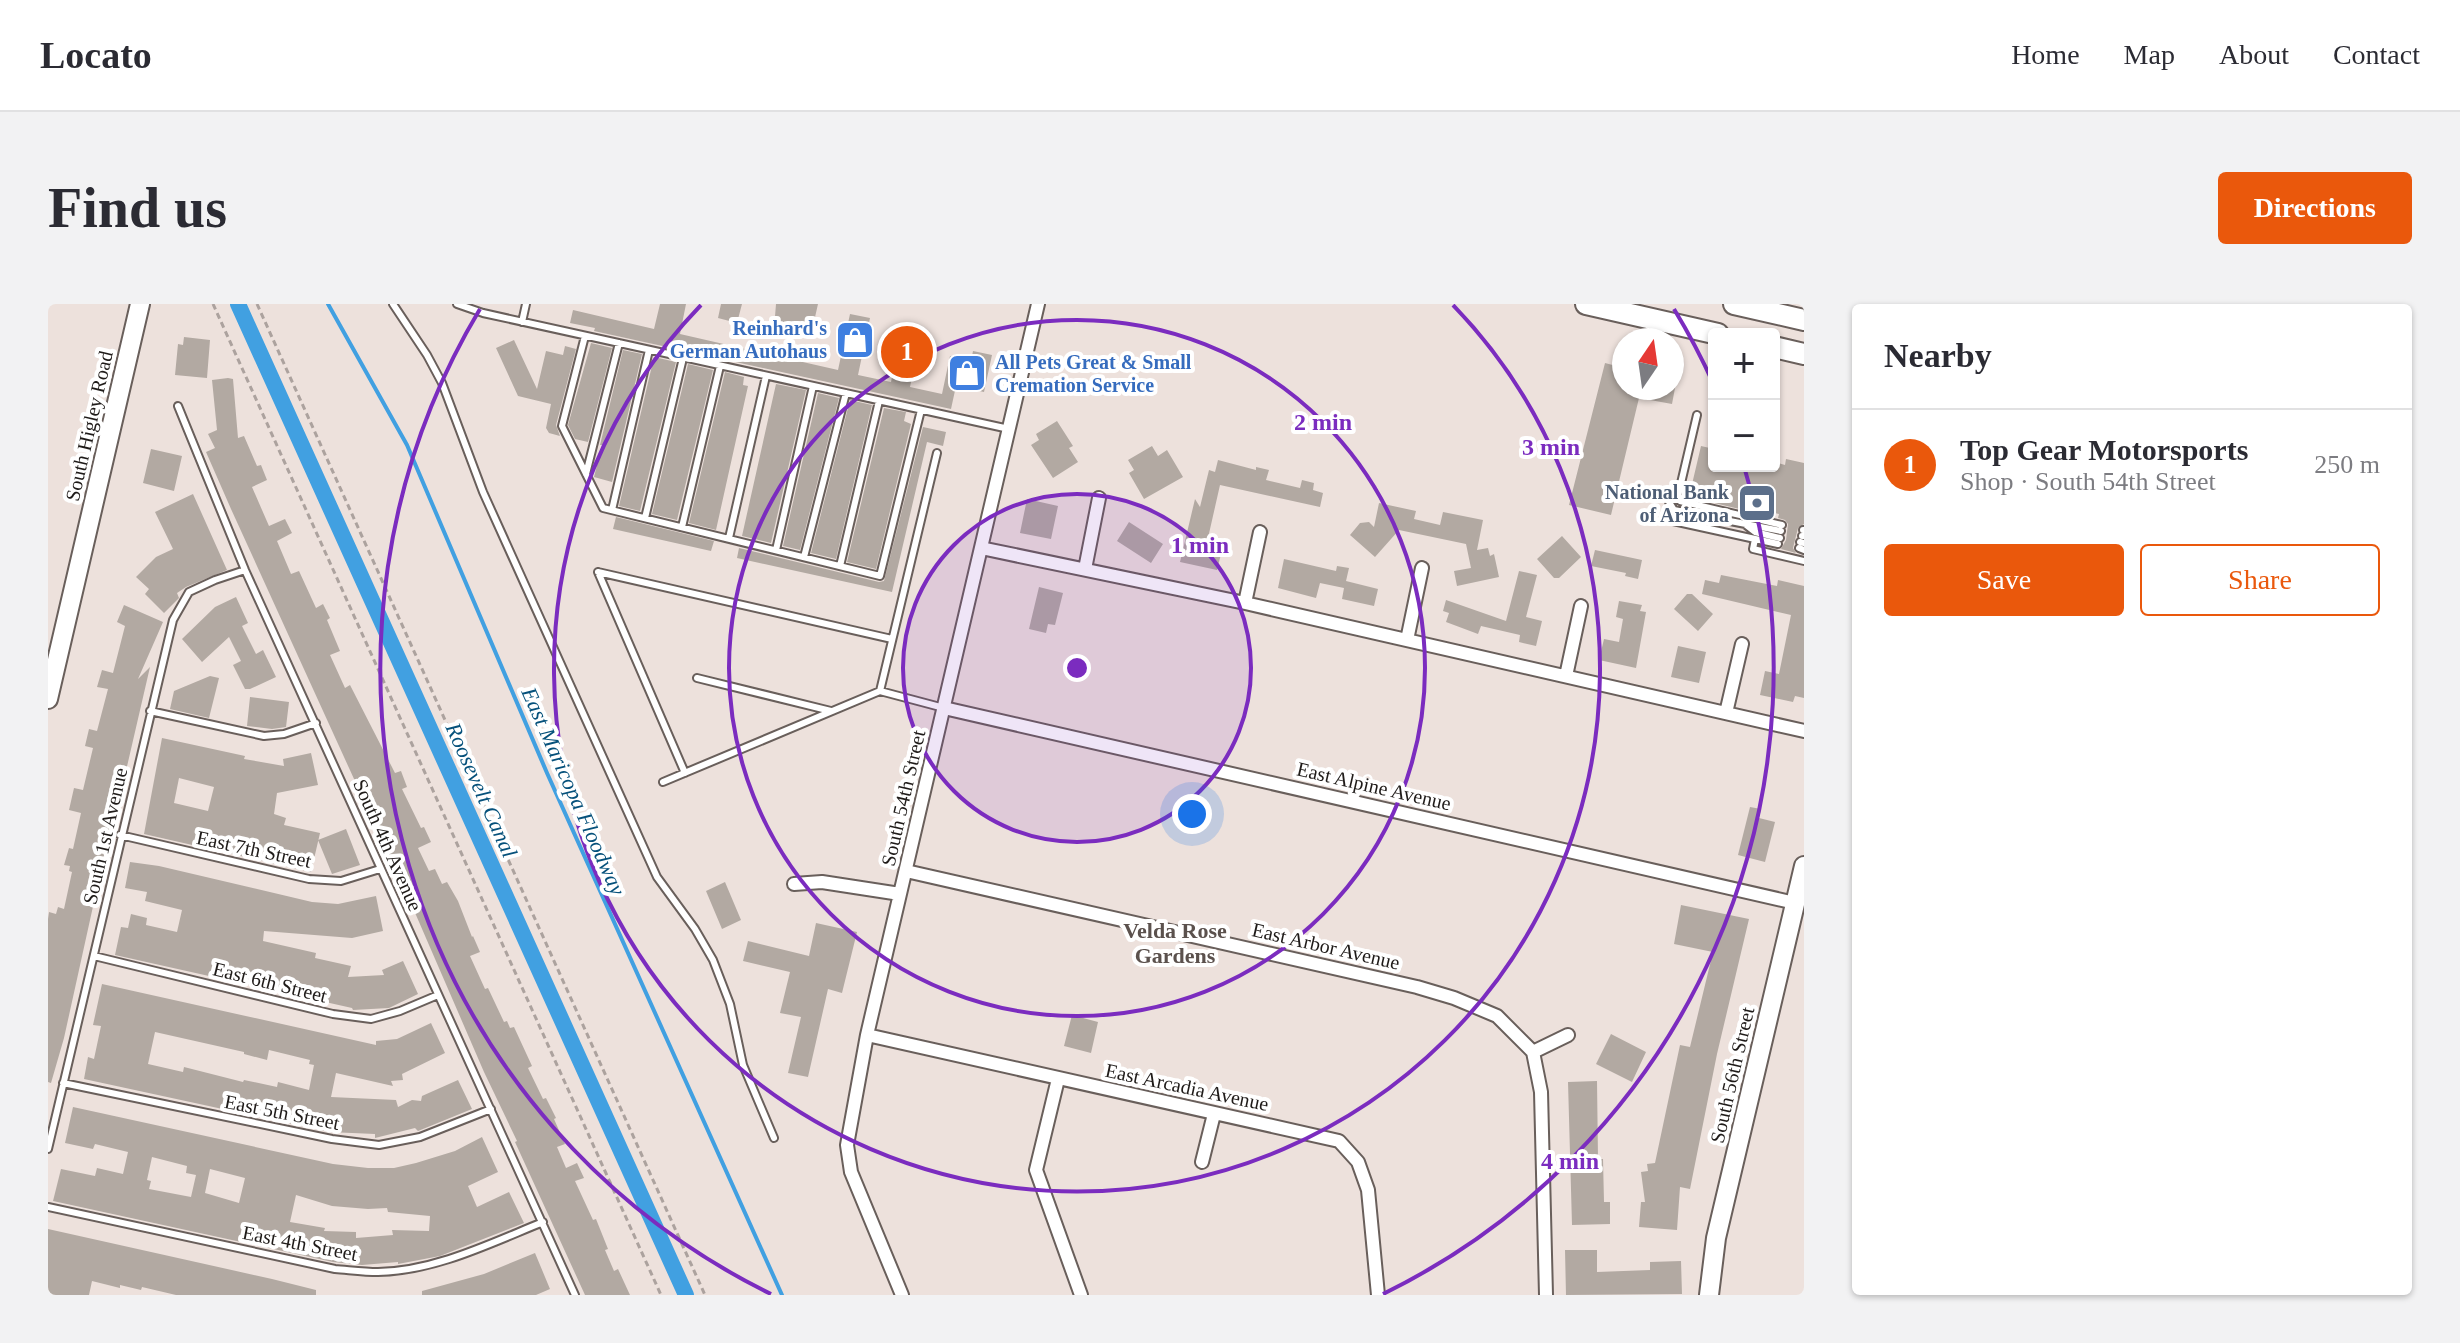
<!DOCTYPE html>
<meta charset="utf-8">
<style>
body{margin:0;font-family:Georgia,serif;background:#f2f2f3;color:#2b2b33}
.controls{position:absolute;right:24px;top:24px;display:grid;overflow:hidden;border-radius:8px;box-shadow:0 2px 6px #0004}
.controls button{width:72px;height:72px;display:grid;place-items:center;padding:0;border:0;border-bottom:2px solid #e1e1e2;background:#fff;color:#2b2b33;font:40px sans-serif}
.compass{position:absolute;left:1564px;top:24px;width:72px;height:72px;border-radius:50%;background:#fff;box-shadow:0 2px 6px #0004;rotate:13deg}
.you{position:absolute;left:1144px;top:510px;width:28px;height:28px;margin:-20px;border:6px solid #fff;border-radius:50%;background:#1a73e8;box-shadow:0 0 0 12px #1a73e833}
.badge{display:grid;place-items:center;width:52px;height:52px;border-radius:50%;background:#ea580c;color:#fff;font-size:26px;font-weight:700}
.pin{position:absolute;translate:-50% -50%;border:4px solid #fff;box-shadow:0 2px 8px #0006}
.list{margin:0;padding:0;list-style:none}
h2{display:flex;justify-content:space-between;align-items:center;height:104px;margin:0;padding:0 32px;font-size:34px}
h2 small{font-size:26px;font-weight:400;color:#7c7c81}
.list li{display:grid;grid-template-columns:52px 1fr auto;gap:24px;align-items:center;box-sizing:border-box;height:112px;padding:0 32px;border-top:2px solid #e1e1e2}
.list b{display:block;font-size:30px;white-space:nowrap}
.list p{margin:0;font-size:26px;white-space:nowrap;color:#7c7c81}
.list em{font-size:26px;font-style:normal;color:#7c7c81}
.actions{display:flex;gap:16px;padding:24px 32px}
.actions a{flex:1;padding:18px 0;border:2px solid #ea580c;border-radius:8px;text-align:center;font-size:28px;color:#ea580c}
.actions .main{background:#ea580c;color:#fff}
.map{position:relative;flex:none;width:1756px;height:991px;overflow:hidden;border-radius:8px}
header{display:flex;align-items:center;gap:48px;box-sizing:border-box;height:112px;padding:0 40px;background:#fff;border-bottom:2px solid #e1e1e2}
header strong{font-size:38px}
nav{display:flex;gap:44px;margin-inline-start:auto;font-size:28px}
.intro{display:flex;align-items:center;justify-content:space-between;box-sizing:border-box;height:192px;padding:0 48px}
h1{margin:0;font-size:56px}
.button{padding:20px 36px;border-radius:8px;background:#ea580c;color:#fff;font-size:28px;font-weight:700}
main{display:flex;gap:48px;padding:0 48px}
aside{flex:1;background:#fff;border-radius:8px;box-shadow:0 2px 6px #0004}
.map>svg:first-child{display:block}
</style>
<header>
<strong>Locato</strong>
<nav><a>Home</a><a>Map</a><a>About</a><a>Contact</a></nav>
</header>
<div class="intro"><h1>Find us</h1><a class="button">Directions</a></div>
<main>
<div class="map">
<svg width="1756" height="991" viewBox="0 0 1756 991">
<rect width="100%" height="100%" fill="#ede1dc"/>
<g fill="none" stroke-linecap="round" stroke-linejoin="round">
<path stroke="#41a0e1" stroke-width="4" d="M280 0 359 141 499 469 734 991"/>
<path stroke="#41a0e1" stroke-width="16" d="M190 0 638 991"/>
</g>
<path fill="#b2a9a2" fill-rule="evenodd" d="M612 0H638L632 30 790 66 802 10 822 14 810 71 843 78 854 22 874 26 862 83 894 90 902 52 916 56 917 51 924 52 925 47 944 51 936 88 908 82 903 105 546 27 547 24 522 19 525 6 606 25Z
M673 0H694L689 19 670 14Z
M728 0H770L765 22 754 19 751 30 726 25Z
M136 33 162 36 159 74 127 71 130 40 135 41Z
M466 36 489 85 498 47 515 51 517 42 528 45 508 121 512 132 501 129 498 124 503 100 470 92 448 44Z
M543 39 564 44 540 138 527 135 520 121Z
M575 46 594 50 564 178 546 173 554 141H552Z
M606 53 628 58 592 207 571 202Z
M1557 59 1576 64V84H1627L1624 100 1591 94 1563 211 1521 201Z
M640 60 665 66 629 216 604 210Z
M677 68 696 73 695 81 700 82 668 226 641 219Z
M180 74 185 75 190 134 196 132 209 162 213 161 219 176 204 183 221 222 237 215 244 229 229 237 243 270 251 267 268 304 275 300 282 314 279 316 292 347 282 351 297 384 302 381 347 469 353 467 359 483 354 485 373 524 376 523 383 538 370 544 381 567 387 565 394 580 399 578 410 597 424 633 425 632 432 648 422 652 437 685 440 684 456 718 459 717 462 724 466 723 484 762 480 764 495 795 498 794 508 814 506 815 517 840 509 843 518 864 529 859 536 874 527 877 545 916 548 915 560 945 557 946 566 967 570 965 582 991H537L467 838 469 837 436 768 368 611 183 205 158 148 167 144 160 130 169 126 164 76Z
M728 80 758 86 723 239 694 232Z
M770 89 791 94 752 246 735 242Z
M802 96 824 101 788 255 763 249Z
M836 104 858 108 856 117 863 120 828 265 799 258Z
M1009 117 1025 142 1021 144 1030 158 1005 174 983 141 991 136 988 130Z
M875 123 898 128 895 142 879 138 844 288 689 254 691 244 831 278 836 277Z
M1104 142 1110 152 1119 146 1135 173 1096 195 1081 169 1086 166 1080 156Z
M1653 142 1666 145V162H1726V158L1737 161 1738 155 1756 159V220L1750 224 1745 244 1748 249 1733 245 1738 236 1740 220 1737 216 1730 214 1731 210 1704 204V208L1641 193Z
M103 145 134 152 126 187 95 179Z
M1170 156 1208 166V163L1221 166 1218 176 1252 184 1254 176 1266 179 1265 186 1275 189 1272 203 1172 181 1160 234 1176 238 1169 266 1132 258 1147 195 1152 203 1161 166 1167 168Z
M145 190 179 266 138 283 129 289 131 294 116 309 97 290 101 285 88 273 108 253 125 245 107 208Z
M979 195 1010 202 1003 235 972 229Z
M1331 199 1368 207 1366 215 1392 221 1395 208 1435 216 1429 246 1440 244 1442 252 1446 250 1451 273 1409 282 1406 267 1423 264 1418 240 1351 226 1327 253 1302 231 1312 219 1321 218 1326 223Z
M568 213 666 237 663 247 565 225Z
M1081 218 1115 240 1103 259 1069 237Z
M1514 232 1533 253 1511 274H1506L1489 255Z
M1547 246 1594 256 1590 275 1577 272 1578 269 1543 262Z
M1236 255 1288 267 1289 262 1301 264 1298 277 1330 285 1326 302 1294 295 1296 284 1272 279 1268 294 1230 284Z
M1471 267 1489 271 1478 313 1494 317 1488 342 1471 338 1472 331 1433 322 1430 330 1398 318 1401 309 1395 307 1398 296 1458 317Z
M1673 271 1729 282 1730 276 1756 282V394L1747 392 1745 398 1712 391 1717 367 1731 370 1743 311 1654 290 1657 276 1671 279Z
M991 283 1015 289 1007 321 1000 320 998 329 981 325Z
M1639 290H1644L1665 310 1650 327 1626 305Z
M188 293 200 319 194 322 208 350 215 346 228 373 202 385H197L185 361 193 357 181 333 154 358 134 335 167 303Z
M1571 297 1594 301 1592 307 1598 308 1588 364 1551 356 1556 335 1571 338 1575 315 1568 313Z
M76 301 115 318 90 375 102 363 59 549 57 548 16 734 3 779 0 778V615L1 608 8 610 10 603 16 605 24 568 21 567 22 562 16 561 21 544 25 545 33 509 21 506 26 484 35 486 45 444 37 442 41 425 49 427 60 385 49 383 54 366 65 369 77 322 69 318Z
M1630 342 1658 348 1651 379 1623 373Z
M162 372 171 374 161 414 122 405 126 387Z
M202 393 241 398 238 423 224 425 199 422Z
M114 434 197 452 196 455 236 462 235 455 263 449 270 481 229 489 226 510 238 514 236 521 272 529 263 568 96 530ZM131 474 166 483 160 507 126 499Z
M1702 503 1713 505 1711 514 1727 518 1717 558 1690 551Z
M298 525 312 561 284 570 270 536Z
M82 558 111 562 264 598 290 600 328 592 335 627 304 634 216 627 215 637 268 649 267 654 303 662 300 673 336 671 334 666 355 657 370 690 341 704 305 706 304 704 67 651 73 623 80 624 83 610 99 614 98 621 129 628 134 606 97 597 99 588 77 584Z
M677 578 693 616 674 625 658 587Z
M1633 601 1701 615 1669 750 1642 885 1632 883 1629 926 1591 923 1593 898H1597L1593 868 1600 867 1599 860 1607 859 1632 741 1642 743 1665 648 1626 640Z
M768 619 809 628 794 689 780 685 760 773 740 769 753 713 732 709 742 668 695 657 700 637 761 652Z
M54 680 328 741V737L349 735 383 719 397 749 354 770 355 776 343 777 345 782 288 769 283 793 348 796 350 803 364 796 373 797 374 792 410 776 424 805 370 827 367 824 327 834V830L281 828 36 775 40 753 46 755 53 722 45 721ZM107 728 196 748V750L219 756 221 746 262 756 261 760 266 761 261 786 230 778 229 783 196 776 195 778 136 763 135 768 100 760Z
M1024 711 1050 718 1043 749 1016 742Z
M1563 730 1598 748 1584 778 1548 760Z
M1549 777 1550 855H1555L1556 898H1562V920L1524 921 1520 778Z
M25 803 285 860 320 864H346L368 859 407 847 434 833 450 868 420 882 429 903 461 888 476 919 392 952 350 960V958L314 961 285 958 5 897 13 865 47 872 49 864 75 870 80 848 47 840 45 845 17 839ZM104 853 139 862 138 869 148 871 143 893 101 885 103 877 99 876ZM162 865 197 874 191 899 157 889ZM248 891 284 902 320 905 339 904 340 908 382 912 381 927 344 926 345 931 308 934V928L276 927 277 924 242 918Z
M0 925 224 975 268 986V991H128L94 983 93 986 72 981V984L44 977 41 991H0Z
M1517 946H1549V968L1602 966V958L1633 957 1634 990 1518 991Z
M487 949 502 985 488 991H374V987L436 970Z"/>
<g fill="none" stroke-linecap="round" stroke-linejoin="round">
<defs>
<path id="lane" d="M345 0 379 51 394 79 435 188 609 573 647 625 665 656 682 700 695 761 726 834
M409 0 435 9 961 125
M474 18 478 0
M537 32 514 122 555 204 832 272 873 106
M130 102 197 266 527 991
M1649 111 1630 192 1632 197 1734 221
M538 170 571 39
M1621 198 1626 206 1733 227
M564 206 601 46
M597 214 635 54
M1616 215 1730 240
M1698 221 1707 228 1732 234
M634 223 672 62
M1755 226H1756
M1754 232H1756
M681 234 718 72
M1707 235 1705 245 1756 257
M1752 238 1756 239
M1751 244 1756 246
M728 246 765 82
M756 253 798 89
M792 262 831 97
M550 268 844 335
M550 268 637 469
M649 374 783 407
M832 387 889 149
M102 407 216 432 236 430 268 419
M615 478 832 387 896 404
M72 531 261 575 293 577 332 565
M46 652 285 710 323 715 352 707 390 691
M15 779 284 835 331 841 372 833 443 805
M0 845 125 316 141 288 167 276 197 266
M0 903 287 965C301 966 316 968 330 968 387 967 443 939 495 918"/>
<path id="street" d="M933 244 1197 299 1756 427
M1037 265 1051 194
M1197 299 1212 228
M1359 336 1374 264
M1518 372 1533 302
M896 404 1747 599
M1678 409 1694 340
M858 567 1369 683 1406 694 1449 712 1485 748 1493 788 1498 991
M746 580 774 578 852 590
M819 731 1291 837 1310 858 1320 886 1330 991
M1485 748 1520 731
M1010 775 988 866 1033 991
M1154 858 1166 810
M854 991 803 868 799 841 819 731 990 0"/>
<path id="secondary" d="M0 395 92 0
M1661 991 1668 934 1756 562"/>
<path id="primary" d="M1538 0 1670 30
M1686 0 1756 16
M1726 43 1756 50"/>
</defs>
<use href="#lane" stroke="#695f5b" stroke-width="10"/>
<use href="#street" stroke="#695f5b" stroke-width="16"/>
<use href="#secondary" stroke="#695f5b" stroke-width="22"/>
<use href="#primary" stroke="#695f5b" stroke-width="24"/>
<path stroke="#aca29e" stroke-width="3" stroke-dasharray="6 4" stroke-linecap="butt" d="M165 0 613 991
M209 0 657 991"/>
<use href="#lane" stroke="#fff" stroke-width="6"/>
<use href="#street" stroke="#fff" stroke-width="12"/>
<use href="#secondary" stroke="#fff" stroke-width="18"/>
<use href="#primary" stroke="#fff" stroke-width="20"/>
</g>
<circle cx="1029" cy="364" r="174" fill="#7b2cbf" fill-opacity=".12"/>
<g fill="none" stroke="#7b2cbf" stroke-width="4">
<circle cx="1029" cy="364" r="174"/>
<circle cx="1029" cy="364" r="348"/>
<path d="M1405 1A523 523 0 1 1 653 1"/>
<path d="M723 990A697 697 0 0 1 432 5M1626 5A697 697 0 0 1 1666 81M1697 166A697 697 0 0 1 1335 990"/>
</g>
<defs>
<symbol id="shop-square" viewBox="-11 -11 22 22"><rect x="-9" y="-9" width="18" height="18" rx="4" fill="#3f7fe0" stroke="#fff"/><path d="M-5-2.5h2.3a2.7 3.5 0 0 1 5.4 0H5L5.5 6h-11ZM-1.5-2.5h3a1.5 2.3 0 0 0-3 0Z" fill="#fff"/></symbol>
<symbol id="bank-square" viewBox="-11 -11 22 22"><rect x="-9" y="-9" width="18" height="18" rx="4" fill="#5c6f8a" stroke="#fff"/><path d="M-6-4H6V4H-6ZM0-2.3a2.3 2.3 0 1 0 0 4.6a2.3 2.3 0 1 0 0-4.6Z" fill="#fff"/></symbol>
</defs>
<g fill-rule="evenodd">
<use href="#shop-square" x="785" y="14" width="44" height="44"/>
<use href="#shop-square" x="897" y="47" width="44" height="44"/>
<use href="#bank-square" x="1687" y="177" width="44" height="44"/>
</g>
<g text-anchor="middle" stroke-width="8" stroke-linejoin="round" paint-order="stroke">
<g font-size="20" font-weight="bold" fill="#366cbe" stroke="#fff" text-anchor="end">
<text x="779" y="31">Reinhard's<tspan x="779" dy="23">German Autohaus</tspan></text>
<text x="947" y="65" text-anchor="start">All Pets Great &amp; Small<tspan x="947" dy="23">Cremation Service</tspan></text>
</g>
<g font-size="20" fill="#1f1b19" stroke="#fff">
<text transform="translate(41 122) rotate(-77)" y="7">South Higley Road</text>
<text transform="translate(1326 482) rotate(13)" y="7">East Alpine Avenue</text>
<text transform="translate(855 494) rotate(-77)" y="7">South 54th Street</text>
<text transform="translate(57 532) rotate(-77)" y="7">South 1st Avenue</text>
<text transform="translate(340 541) rotate(66)" y="7">South 4th Avenue</text>
<text transform="translate(206 545) rotate(12)" y="7">East 7th Street</text>
<text transform="translate(1278 642) rotate(13)" y="7">East Arbor Avenue</text>
<text transform="translate(222 678) rotate(14)" y="7">East 6th Street</text>
<text transform="translate(1684 771) rotate(-77)" y="7">South 56th Street</text>
<text transform="translate(1139 783) rotate(12)" y="7">East Arcadia Avenue</text>
<text transform="translate(234 808) rotate(11)" y="7">East 5th Street</text>
<text transform="translate(252 939) rotate(11)" y="7">East 4th Street</text>
</g>
<g font-size="20" font-weight="bold" fill="#4e5e75" stroke="#fff" text-anchor="end">
<text x="1681" y="195">National Bank<tspan x="1681" dy="23">of Arizona</tspan></text>
</g>
<g font-size="22" font-style="italic" fill="#06517b" stroke="#fff">
<text transform="translate(434 486) rotate(66)" y="8">Roosevelt Canal</text>
<text transform="translate(526 487) rotate(66)" y="8">East Maricopa Floodway</text>
</g>
<g font-size="22" font-weight="bold" fill="#5b514d" stroke="#fff">
<text x="1127" y="634">Velda Rose<tspan x="1127" dy="25">Gardens</tspan></text>
</g>
</g>
<circle cx="1029" cy="364" r="12" fill="#7b2cbf" stroke="#fff" stroke-width="4"/>
<g font-size="24" text-anchor="middle" font-weight="bold" fill="#7b2cbf" stroke="#fff" stroke-width="8" stroke-linejoin="round" paint-order="stroke">
<text x="1275" y="126">2 min</text>
<text x="1503" y="151">3 min</text>
<text x="1152" y="249">1 min</text>
<text x="1522" y="865">4 min</text>
</g>
</svg>
<div class="controls">
<button>+</button>
<button>−</button>
</div>
<svg class="compass" viewBox="-18 -18 36 36"><path d="M0-13l5 13h-10z" fill="#e53935"/><path d="M0 13l5-13h-10z" fill="#7c7c81"/></svg>
<div class="you"></div>
<div class="pin badge" style="left:859px;top:48px">1</div>
</div>
<aside>
<h2>Nearby<small></small></h2>
<ul class="list">
<li><span class="badge">1</span><div><b>Top Gear Motorsports</b><p>Shop · South 54th Street</p></div><em>250 m</em></li>
</ul>
<div class="actions"><a class="main">Save</a><a>Share</a></div>
</aside>
</main>
